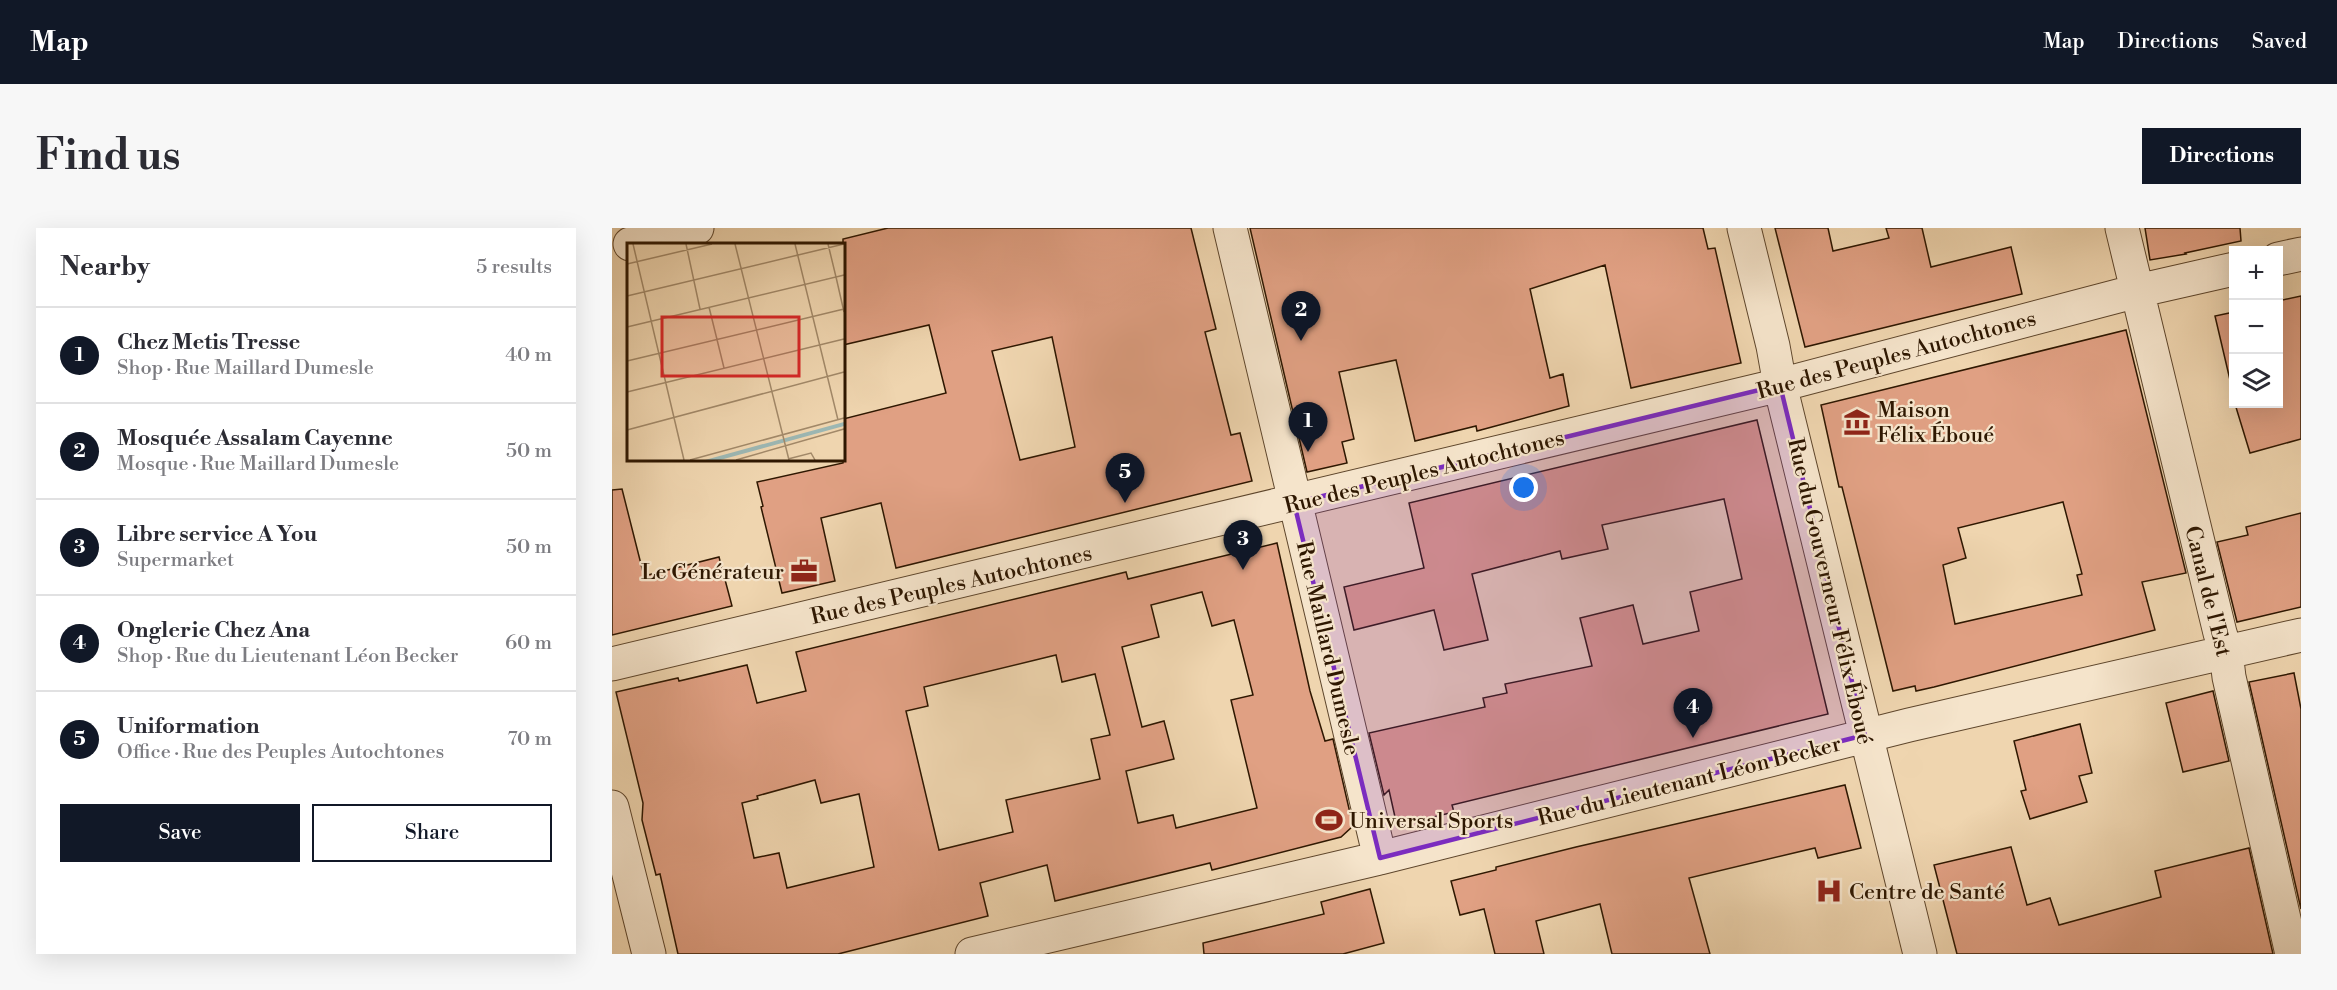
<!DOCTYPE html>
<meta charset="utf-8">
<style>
body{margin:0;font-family:"Libre Bodoni",serif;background:#f7f7f7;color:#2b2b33}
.controls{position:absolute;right:18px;top:18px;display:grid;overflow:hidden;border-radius:0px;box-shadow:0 6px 24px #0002}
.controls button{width:54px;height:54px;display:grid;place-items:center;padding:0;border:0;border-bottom:2px solid #e1e1e2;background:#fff;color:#2b2b33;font:30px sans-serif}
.you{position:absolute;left:912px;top:260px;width:21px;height:21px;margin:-15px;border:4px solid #fff;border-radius:50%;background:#1a73e8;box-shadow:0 0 0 9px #1a73e833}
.badge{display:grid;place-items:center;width:39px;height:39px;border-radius:50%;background:#111827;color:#fff;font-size:20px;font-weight:700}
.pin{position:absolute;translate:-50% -50px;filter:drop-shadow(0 2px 3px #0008)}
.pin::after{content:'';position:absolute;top:32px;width:21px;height:18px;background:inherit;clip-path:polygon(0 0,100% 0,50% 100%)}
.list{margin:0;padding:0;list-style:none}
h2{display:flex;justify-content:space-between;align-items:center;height:78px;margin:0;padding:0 24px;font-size:26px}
h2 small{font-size:20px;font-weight:400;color:#7c7c81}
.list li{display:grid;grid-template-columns:39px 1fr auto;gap:18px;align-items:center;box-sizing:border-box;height:96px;padding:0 24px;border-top:2px solid #e1e1e2}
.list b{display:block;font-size:22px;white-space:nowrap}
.list p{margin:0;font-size:20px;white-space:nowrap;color:#7c7c81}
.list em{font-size:20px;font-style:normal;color:#7c7c81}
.actions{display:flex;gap:12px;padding:18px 24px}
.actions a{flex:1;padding:14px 0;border:2px solid #111827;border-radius:0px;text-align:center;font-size:21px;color:#111827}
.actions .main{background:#111827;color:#fff}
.icon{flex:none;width:33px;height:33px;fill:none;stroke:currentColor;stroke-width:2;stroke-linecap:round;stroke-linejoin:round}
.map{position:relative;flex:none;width:1689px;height:726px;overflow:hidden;border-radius:0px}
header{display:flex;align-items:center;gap:36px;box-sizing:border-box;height:84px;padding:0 30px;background:#111827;color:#fff}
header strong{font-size:28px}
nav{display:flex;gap:33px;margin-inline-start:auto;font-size:21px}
.intro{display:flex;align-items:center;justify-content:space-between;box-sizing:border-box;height:144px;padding:0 36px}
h1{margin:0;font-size:42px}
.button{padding:15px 27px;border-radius:0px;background:#111827;color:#fff;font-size:21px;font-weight:700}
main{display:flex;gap:36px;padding:0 36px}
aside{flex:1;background:#fff;border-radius:0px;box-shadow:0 6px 24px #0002}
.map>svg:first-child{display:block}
</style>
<header>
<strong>Map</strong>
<nav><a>Map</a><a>Directions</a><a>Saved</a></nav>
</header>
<div class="intro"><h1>Find us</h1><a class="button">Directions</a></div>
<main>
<aside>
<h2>Nearby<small>5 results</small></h2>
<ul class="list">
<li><span class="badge">1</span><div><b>Chez Metis Tresse</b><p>Shop · Rue Maillard Dumesle</p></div><em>40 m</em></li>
<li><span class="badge">2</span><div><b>Mosquée Assalam Cayenne</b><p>Mosque · Rue Maillard Dumesle</p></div><em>50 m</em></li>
<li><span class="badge">3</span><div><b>Libre service A You</b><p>Supermarket</p></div><em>50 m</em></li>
<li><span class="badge">4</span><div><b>Onglerie Chez Ana</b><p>Shop · Rue du Lieutenant Léon Becker</p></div><em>60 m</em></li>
<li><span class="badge">5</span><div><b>Uniformation</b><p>Office · Rue des Peuples Autochtones</p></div><em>70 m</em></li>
</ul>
<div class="actions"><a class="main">Save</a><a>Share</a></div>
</aside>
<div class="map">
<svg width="1689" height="726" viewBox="0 0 1689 726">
<rect width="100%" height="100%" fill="#efd5af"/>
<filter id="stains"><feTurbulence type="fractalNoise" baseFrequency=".00333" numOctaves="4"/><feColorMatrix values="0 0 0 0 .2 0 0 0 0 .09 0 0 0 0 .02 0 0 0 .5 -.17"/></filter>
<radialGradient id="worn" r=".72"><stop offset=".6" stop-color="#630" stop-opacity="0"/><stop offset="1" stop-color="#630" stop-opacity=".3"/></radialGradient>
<path fill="#e0a083" stroke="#2e1701" stroke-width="1.5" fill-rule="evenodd" d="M276 0H579L604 101 593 104 619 207 628 205 640 253 284 340 269 275 209 290 223 353 170 365 149 279 151 278 145 254 231 235V191L334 165 317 97 231 117V11ZM440 109 463 219 408 232 380 123Z
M638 0H1091L1096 21 1103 20 1129 135 1019 160 993 37 918 61 938 150 951 146 957 178 865 203 864 198 803 213 784 132 727 144 742 211 730 214 735 235 695 244Z
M1163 0H1216L1221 23 1277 10 1274 0H1310L1319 39 1399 19 1410 66 1193 119Z
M1533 0H1628L1629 13 1573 25 1574 26 1538 32Z
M1689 68V211L1638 225 1623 176H1666V73Z
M1622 84V169L1603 88Z
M1514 102 1574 345 1530 354 1543 402 1322 459 1304 463 1303 458 1281 463 1230 259H1227L1209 177ZM1451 274 1470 346 1465 347 1470 367 1343 396 1331 337 1354 330 1346 300Z
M1145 192 1216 486 840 577 842 584 785 598 777 562 772 567 757 505 873 479 871 470 895 465 893 456 980 438 968 390 1021 377 1031 416 1087 403 1078 364 1130 351 1112 271 990 297 996 321 950 331 948 323 860 346 876 412 832 422 822 382 742 402 732 359 812 340 797 275Z
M10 261 32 348 107 329 120 378 0 407V262Z
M1689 285V379L1625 394 1605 314 1636 307 1634 299Z
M665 315 698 463 713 513 721 511 741 598 729 609 600 642 598 635 443 673 435 637 368 655 376 688 226 726H66L48 646 44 647 30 592 31 575 4 464 66 450 67 453 135 437 145 475 194 463 184 424 514 344 516 351ZM590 364 600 398 622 392 641 467 619 472 645 580 564 600 561 587 526 595 514 543 562 531 552 493 530 499 510 419 547 409 539 377ZM444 427 450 454 483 446 498 507 479 511 488 551 394 572 401 604 327 622 294 483 316 478 312 459ZM203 552 209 575 247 566 262 639 175 660 167 625 142 630 130 575 146 571 145 568Z
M1682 445 1689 481V681L1637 454Z
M1601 463 1617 533 1571 544 1554 475Z
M1468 496 1480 545 1467 548 1475 574 1418 591 1409 563 1414 562 1402 513Z
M1233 557 1249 620 1206 630 1203 620 1077 650 1098 726H1000L988 676 924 693 932 726H883L872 681 848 687 839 653 884 642V639L964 619Z
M1399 619 1415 677 1438 670 1447 697 1549 669 1543 643 1637 620 1661 726H1345L1322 637Z
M758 661 772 715 731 726H592L591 715 712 686 709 674Z"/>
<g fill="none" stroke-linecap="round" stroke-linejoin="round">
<defs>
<path id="minor" d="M618 0 768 630
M1132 0 1161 118 1168 157 1308 726
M1510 0 1608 405 1614 424 1617 449 1680 726
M18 16 85 0
M1666 31 1689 26
M0 436 1168 157 1525 63 1622 41
M0 579 37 726
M360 726 768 630 1297 497 1689 407"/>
</defs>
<use href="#minor" stroke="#5e462c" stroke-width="35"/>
<use href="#minor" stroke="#f5e4cb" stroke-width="33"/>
</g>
<path fill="#7b2cbf" fill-opacity="0.2" stroke="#7b2cbf" stroke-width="4.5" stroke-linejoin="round" d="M1168 157 1253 507 768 630 682 275Z"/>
<defs>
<symbol id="museum-bare" viewBox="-9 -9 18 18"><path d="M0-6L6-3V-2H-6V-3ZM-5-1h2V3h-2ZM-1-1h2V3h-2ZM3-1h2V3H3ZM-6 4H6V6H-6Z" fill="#8f2418" stroke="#f5e4cb" stroke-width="2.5" paint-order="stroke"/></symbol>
<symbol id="office-bare" viewBox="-9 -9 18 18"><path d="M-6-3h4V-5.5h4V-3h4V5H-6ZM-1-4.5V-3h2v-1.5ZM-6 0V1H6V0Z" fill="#8f2418" stroke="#f5e4cb" stroke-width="2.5" paint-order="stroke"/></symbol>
<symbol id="stadium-bare" viewBox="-9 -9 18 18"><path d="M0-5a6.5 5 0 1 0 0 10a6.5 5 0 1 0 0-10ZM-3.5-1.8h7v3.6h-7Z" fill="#8f2418" stroke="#f5e4cb" stroke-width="2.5" paint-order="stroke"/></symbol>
<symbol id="hospital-bare" viewBox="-9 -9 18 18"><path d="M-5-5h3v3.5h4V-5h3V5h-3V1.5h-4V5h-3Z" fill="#8f2418" stroke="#f5e4cb" stroke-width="2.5" paint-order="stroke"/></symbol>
</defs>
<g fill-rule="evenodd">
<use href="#museum-bare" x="1226" y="175" width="38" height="38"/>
<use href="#office-bare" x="173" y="324" width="38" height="38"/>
<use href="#stadium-bare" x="698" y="573" width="38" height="38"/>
<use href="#hospital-bare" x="1198" y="644" width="38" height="38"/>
</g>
<g text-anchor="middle" stroke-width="4.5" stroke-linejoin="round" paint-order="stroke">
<g font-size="22" fill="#2e1701" stroke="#f5e4cb">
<text transform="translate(1284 126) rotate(-15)" y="8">Rue des Peuples Autochtones</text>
<text transform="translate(812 243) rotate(-14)" y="8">Rue des Peuples Autochtones</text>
<text transform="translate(339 356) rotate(-13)" y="8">Rue des Peuples Autochtones</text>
<text transform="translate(1219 363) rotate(77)" y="8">Rue du Gouverneur Félix Éboué</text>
<text transform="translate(1597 363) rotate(76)" y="8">Canal de l'Est</text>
<text transform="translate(717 420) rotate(77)" y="8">Rue Maillard Dumesle</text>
<text transform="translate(1077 552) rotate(-14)" y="8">Rue du Lieutenant Léon Becker</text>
</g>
<g font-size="22" fill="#2e1701" stroke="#f5e4cb" text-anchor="start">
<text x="1265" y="189">Maison<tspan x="1265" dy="25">Félix Éboué</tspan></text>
<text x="172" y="351" text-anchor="end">Le Générateur</text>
<text x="737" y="600">Universal Sports</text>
<text x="1237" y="671">Centre de Santé</text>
</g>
</g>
<g transform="translate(15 15)">
<rect width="218" height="218" fill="#efd5af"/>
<path d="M217 179V183L93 217H78Z" fill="#9cb7b3"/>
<path fill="none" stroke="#a28969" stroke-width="1.5" d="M6 1 57 217M59 1 73 66M108 1 162 217M168 1 211 177M0 21 85 1M217 32 209 34 217 69M0 53 217 1M82 64 97 125M0 84 209 34 201 1M0 118 217 66M0 149 217 96M0 187 217 129M161 216 184 210 188 217M63 217 217 175M109 217 217 186"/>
<path fill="#d62828" fill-opacity="0.15" stroke="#d62828" stroke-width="3" d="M35 74H172V133H35Z"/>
<rect width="218" height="218" fill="none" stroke="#2e1701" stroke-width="3"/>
</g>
<rect width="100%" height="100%" filter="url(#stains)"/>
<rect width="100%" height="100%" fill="url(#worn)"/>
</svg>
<div class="controls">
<button>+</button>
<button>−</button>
<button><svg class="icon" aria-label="layers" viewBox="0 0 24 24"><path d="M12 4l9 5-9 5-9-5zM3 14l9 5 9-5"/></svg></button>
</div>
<div class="you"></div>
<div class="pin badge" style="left:696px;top:224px">1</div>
<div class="pin badge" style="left:689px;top:113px">2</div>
<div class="pin badge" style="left:631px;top:342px">3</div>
<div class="pin badge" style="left:1081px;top:510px">4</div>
<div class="pin badge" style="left:513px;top:275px">5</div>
</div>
</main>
